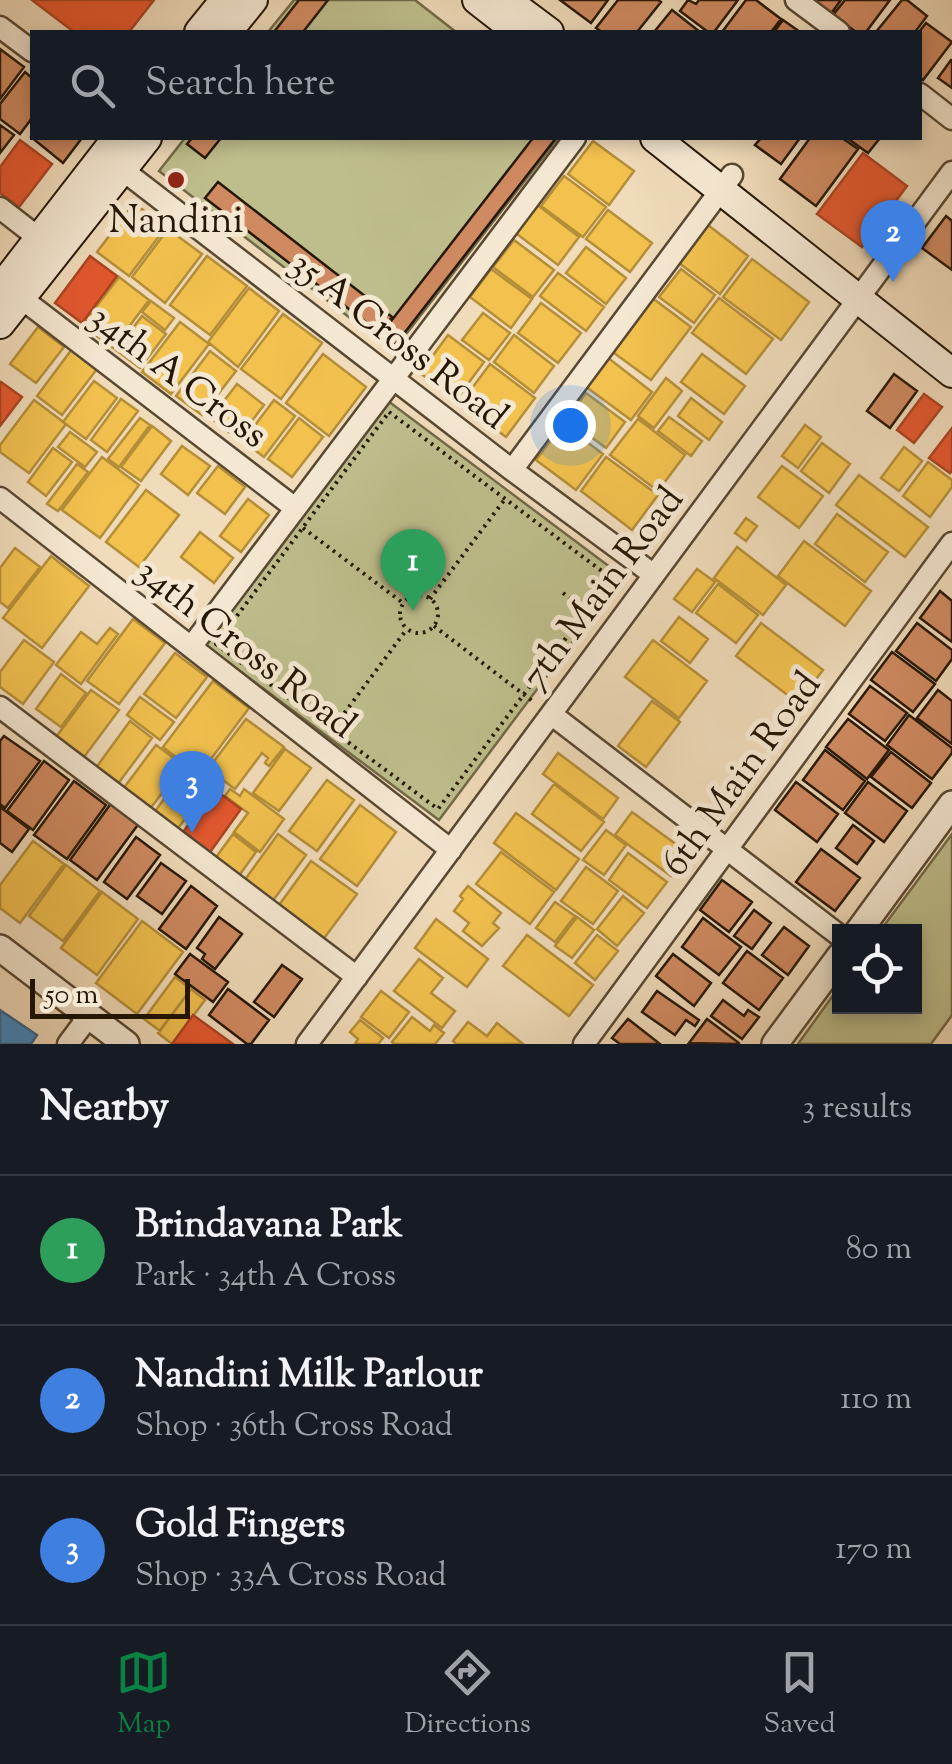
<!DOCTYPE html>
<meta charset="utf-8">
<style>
body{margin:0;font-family:"Sorts Mill Goudy",serif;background:#242831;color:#f1f3f6}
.controls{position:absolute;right:30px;bottom:30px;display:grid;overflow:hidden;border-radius:0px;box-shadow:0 5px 15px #0003}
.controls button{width:90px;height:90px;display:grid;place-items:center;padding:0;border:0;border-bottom:2px solid #363941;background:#171b24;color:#f1f3f6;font:50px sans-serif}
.scale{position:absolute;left:30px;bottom:25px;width:160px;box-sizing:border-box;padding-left:10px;border:5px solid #261705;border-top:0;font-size:28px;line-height:35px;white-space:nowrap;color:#261705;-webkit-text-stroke:8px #f5e8d2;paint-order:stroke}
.you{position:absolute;left:570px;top:425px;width:35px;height:35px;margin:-25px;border:8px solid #fff;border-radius:50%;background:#1a73e8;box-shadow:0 0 0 15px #1a73e833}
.badge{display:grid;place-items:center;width:65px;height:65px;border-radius:50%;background:#0b8043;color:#fff;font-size:32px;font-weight:700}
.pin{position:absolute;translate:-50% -82px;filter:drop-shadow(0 2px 5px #0008)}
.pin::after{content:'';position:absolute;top:52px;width:35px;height:30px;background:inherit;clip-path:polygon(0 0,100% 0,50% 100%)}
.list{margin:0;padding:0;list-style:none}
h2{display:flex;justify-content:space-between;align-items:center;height:130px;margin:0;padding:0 40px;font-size:42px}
h2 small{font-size:32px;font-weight:400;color:#9ea1a6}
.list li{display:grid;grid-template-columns:65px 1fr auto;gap:30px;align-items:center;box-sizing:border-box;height:150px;padding:0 40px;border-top:2px solid #363941}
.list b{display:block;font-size:38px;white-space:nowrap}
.list p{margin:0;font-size:32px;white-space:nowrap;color:#9ea1a6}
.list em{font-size:32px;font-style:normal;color:#9ea1a6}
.icon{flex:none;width:55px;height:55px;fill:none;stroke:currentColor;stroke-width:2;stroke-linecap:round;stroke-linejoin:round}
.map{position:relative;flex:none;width:952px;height:1044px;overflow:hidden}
.search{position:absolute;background:#171b24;box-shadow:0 5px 15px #0003;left:30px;right:30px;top:30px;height:110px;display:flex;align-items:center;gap:25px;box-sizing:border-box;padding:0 35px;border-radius:0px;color:#9ea1a6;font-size:38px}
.sheet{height:580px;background:#171b24}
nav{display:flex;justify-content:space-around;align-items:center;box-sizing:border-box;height:140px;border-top:2px solid #363941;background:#171b24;font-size:28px;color:#9ea1a6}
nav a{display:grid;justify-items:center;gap:5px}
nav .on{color:#0b8043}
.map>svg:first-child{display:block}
</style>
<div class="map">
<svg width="952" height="1044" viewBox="0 0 952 1044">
<rect width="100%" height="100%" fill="#f0dbba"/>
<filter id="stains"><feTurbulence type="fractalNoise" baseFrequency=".002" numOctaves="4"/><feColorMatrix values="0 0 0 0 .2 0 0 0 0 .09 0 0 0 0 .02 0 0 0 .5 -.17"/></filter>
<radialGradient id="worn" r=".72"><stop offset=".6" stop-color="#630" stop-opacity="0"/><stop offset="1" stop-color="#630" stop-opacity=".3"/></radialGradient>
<path fill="#bebe8c" stroke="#726a48" stroke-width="2.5" d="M294 0H415L456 32H268Z
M185 138H558L393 351 159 171Z
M388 401 622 576 439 820 205 645Z
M952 834V1015L931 1044H798L839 987 840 1006H914V932L880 931Z"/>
<path fill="#f2c14e" stroke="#b58e38" stroke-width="2.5" d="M593 141 634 171 609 205 568 174Z
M564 176 606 207 583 237 541 206Z
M134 203 166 227 129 276 97 252Z
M535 203 579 237 558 265 513 231Z
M608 210 652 243 630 272 586 239Z
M708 225 748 256 720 294 679 263Z
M168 229 202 254 165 303 132 277Z
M514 240 554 270 533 297 493 267Z
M586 247 626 278 606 304 566 273Z
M207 256 247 286 210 335 170 305Z
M752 259 809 302 781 340 723 297Z
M491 269 532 299 511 328 470 297Z
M681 269 715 295 694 323 659 297Z
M558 273 604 307 586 331 540 296Z
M119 277 149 300 113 348 82 325Z
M249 288 279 311 238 367 208 342Z
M651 297 691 327 651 380 610 350Z
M719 298 773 339 746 374 692 333Z
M151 301 174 318 165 330 142 312Z
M541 303 581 333 558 363 518 333Z
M483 313 510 333 489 360 462 340Z
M283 314 322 343 281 399 241 369Z
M142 316 166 334 140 368 116 350Z
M180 322 209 344 171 394 142 372Z
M38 327 64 347 36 383 10 364Z
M448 335 484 362 456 400 420 373Z
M514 335 554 366 534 393 494 362Z
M72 349 97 369 62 415 37 396Z
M210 351 236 371 202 415 176 396Z
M323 354 366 387 329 436 286 403Z
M702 354 745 386 724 414 681 382Z
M607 357 652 392 631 420 585 386Z
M490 364 535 398 506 437 461 403Z
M666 378 682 391 654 428 638 416Z
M94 381 117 398 86 439 63 422Z
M237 384 264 405 238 439 211 418Z
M586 393 625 422 606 448 567 419Z
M691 398 722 422 709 440 678 416Z
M121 399 138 411 107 452 91 440Z
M34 400 66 424 29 473 0 452V445Z
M274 400 295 416 264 457 243 441Z
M669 417 702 441 691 456 658 431Z
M140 418 150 425 119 467 108 459Z
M299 418 323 437 292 477 268 459Z
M638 419 685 455 658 491 610 455Z
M563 424 603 454 576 490 536 460Z
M805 425 821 437 798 468 782 456Z
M152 426 171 441 141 481 121 467Z
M70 432 97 452 85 467 58 447Z
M822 443 850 464 829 493 801 471Z
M182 446 210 466 188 495 161 474Z
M904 447 922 461 899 491 881 478Z
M53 448 72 462 46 496 28 482Z
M102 457 139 485 100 538 62 510Z
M606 457 658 495 632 530 581 491Z
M928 462 952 480V487L930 517 903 496Z
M77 464 88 472 58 511 47 504Z
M218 466 245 487 225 514 197 493Z
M782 466 823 496 799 528 758 497Z
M859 475 928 527 905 557 836 505Z
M146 490 179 515 139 567 106 542Z
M248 499 269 515 241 552 220 536Z
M837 514 888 552 865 582 815 544Z
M746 518 757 526 746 541 735 533Z
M200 532 233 558 214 583 181 557Z
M804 541 871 591 845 626 778 576Z
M737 547 786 585 763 615 714 578Z
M15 548 40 567 8 608 0 602V568Z
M51 556 89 586 42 648 3 618Z
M697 569 715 582 692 612 674 599Z
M718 584 758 615 736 643 696 613Z
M679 617 708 639 690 663 661 641Z
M133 619 165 643 119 704 87 681Z
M761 623 823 670 798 703 736 656Z
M110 628 118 634 81 684 56 665 81 632 97 644Z
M24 640 54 662 23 704 0 687V672Z
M653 640 707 681 679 718 625 677Z
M175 653 207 677 176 718 144 694Z
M61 674 86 693 61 727 36 709Z
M213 681 249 708 199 775 163 747Z
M91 690 119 710 84 757 56 737Z
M140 697 174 722 160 740 127 715Z
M652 701 680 722 646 767 618 746Z
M246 719 284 747 269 766 265 763 268 758 262 753 235 789 208 769Z
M130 721 152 738 117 785 95 769Z
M156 745 183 765 150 809 123 789Z
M285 749 311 768 279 811 253 793Z
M558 753 618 798 603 819 543 774Z
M187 768 210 785 176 831 153 814Z
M327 780 354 800 317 851 289 831Z
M554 784 604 822 581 851 532 814Z
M230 789 240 796 244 789 284 819 260 852 234 832 248 813 225 796Z
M360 805 396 832 357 886 320 859Z
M632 812 688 853 671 876 615 835Z
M516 813 579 859 556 890 494 843Z
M606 830 626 845 604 875 583 860Z
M233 834 256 852 238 877 214 860Z
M278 834 306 855 272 902 244 881Z
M33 841 64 864 20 923 0 908V885Z
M501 852 554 892 530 924 476 884Z
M628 853 667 882 647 908 609 880Z
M311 861 357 894 319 945 274 912Z
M66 865 100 891 63 941 29 916Z
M586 867 618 891 593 924 561 901Z
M468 886 501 913 493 923 499 928 482 946 463 931 469 923 454 911 463 899 460 896Z
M102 892 138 919 97 975 61 948Z
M623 896 644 913 617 946 597 929Z
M555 902 575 916 555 942 536 928Z
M577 917 594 930 572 958 555 946Z
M436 919 488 959 467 987 415 948Z
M142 921 183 952 137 1014 96 983Z
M527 935 593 985 569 1016 503 966Z
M597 935 618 951 595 980 575 963Z
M419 959 443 978 431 993 455 1011 442 1028 394 991Z
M175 977 191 989 160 1031 144 1019Z
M191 989 205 1000 172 1044 158 1033Z
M381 991 409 1012 389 1038 361 1017Z
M412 1017 430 1031 434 1025 444 1033 435 1044H394L392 1042Z
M360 1020 383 1038 378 1044H355L358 1039 350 1032Z
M468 1022 487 1036 497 1023 523 1044H456L453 1041Z"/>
<path fill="#e4572e" stroke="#ab4422" stroke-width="2.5" d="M32 0H154L129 32H74Z
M20 140 52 164 19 207 0 193V167Z
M863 153 907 186 862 247 817 214Z
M90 256 117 276 82 323 55 303Z
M1 382 22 397 0 426V384Z
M924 394 942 407 914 443 897 430Z
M952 428V471L950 473 929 458Z
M214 789 241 809 208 855 181 835Z
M193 1015 233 1044H172Z"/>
<path fill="#3f88c5" stroke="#38668b" stroke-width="2.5" d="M0 1010 37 1035 31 1044H0Z"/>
<path fill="#d08a61" stroke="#261705" stroke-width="2.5" d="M299 0H328L303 32H274Z
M560 0H608L591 23Z
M618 0H658L661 2 637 32H602L596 28Z
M688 0 696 4 699 0H738L714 32H708L680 11Z
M746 0H756L781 19 771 32H722Z
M810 0H841L830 15Z
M845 0H890L866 32H856L833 15Z
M902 0H907L927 16 915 32H876Z
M672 10 700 32H654Z
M783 20 800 32H774Z
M926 23 952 42 923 80 920 78 919 32Z
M0 49 24 67 0 99Z
M951 60H952V88L938 78Z
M25 72 32 78V118L20 134 0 119V104Z
M0 125 14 135 0 153Z
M32 135V138H82L63 163 31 137Z
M192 138H221L205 158 187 144Z
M533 138H556L395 345 381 334Z
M761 138H800L781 164 755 145Z
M810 138H842L858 149 816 206 780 179Z
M847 138H880L868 153Z
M218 182 392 317 380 333 205 198Z
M946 216 952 221V270L922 248Z
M894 374 917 391 890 428 867 411Z
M418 548 421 576 404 578 401 550Z
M940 591 952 601V642L920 618Z
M917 623 952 650V659L936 681 896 651Z
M892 652 935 684 913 712 871 680Z
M870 686 907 713 885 741 849 714Z
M938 690 952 701V744L917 718Z
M909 715 952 748V753L932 779 887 745Z
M848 719 889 750 867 779 826 747Z
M4 736 40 761 5 808 0 804V741Z
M825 750 865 781 843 810 803 780Z
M891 752 931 783 912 808 871 777Z
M44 761 69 780 33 830 7 811Z
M74 781 106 805 67 859 34 835Z
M796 782 838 814 817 842 775 810Z
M868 782 907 811 884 842 845 813Z
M112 802 140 822 97 880 70 860Z
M0 807 29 829 12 852 0 843Z
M853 825 874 841 857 864 836 848Z
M136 837 160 855 127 899 104 882Z
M821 849 860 878 835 911 796 882Z
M161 863 186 881 162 914 137 896Z
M722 880 752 902 729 932 700 910Z
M191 886 217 906 186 949 159 929Z
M754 910 771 923 752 949 734 936Z
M219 917 242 934 215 969 202 959 205 954 197 948Z
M703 918 741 947 719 975 682 947Z
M784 927 809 946 788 975 762 955Z
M747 951 783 978 759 1010 723 983Z
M190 954 228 982 213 1002 175 974Z
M673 954 711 983 694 1006 656 976Z
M282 965 302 979 274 1017 254 1002Z
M228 989 269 1020 251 1044H247L209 1015Z
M657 991 699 1020 695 1026 686 1020 675 1035 642 1012Z
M723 1000 744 1016 748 1010 759 1017 742 1039 711 1016Z
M628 1019 660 1044H620L612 1038Z
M707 1019 739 1043V1044L689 1043Z"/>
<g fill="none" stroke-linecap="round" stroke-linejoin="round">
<defs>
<path id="minor" d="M796 0 839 32
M0 27 32 51
M920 94 952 119
M111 161 512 470 654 575
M0 208 40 239
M21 298 295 508
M512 470 732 175
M0 498 451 850
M191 647 575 138
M0 707 357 977
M551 714 840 936
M68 1044 89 1016
M307 1044 952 172
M584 1044 952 543"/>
<path id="tertiary" d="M858 932 952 804
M0 948 126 1044
M775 1044 840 956"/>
<path id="secondary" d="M477 0 518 32
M506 0 549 32
M199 32 225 0
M227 32 253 0
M655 138 952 373
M0 289 117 138
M0 324 147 138"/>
</defs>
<use href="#minor" stroke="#584832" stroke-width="25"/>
<use href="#tertiary" stroke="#584832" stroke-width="30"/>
<use href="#secondary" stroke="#261705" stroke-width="32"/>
<path stroke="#261705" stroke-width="4" stroke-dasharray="2.5 5" stroke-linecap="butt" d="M389 412 611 578 438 809 216 644Z
M303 528 403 603
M563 593 586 610
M400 614a19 19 0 1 1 38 0a19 19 0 1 1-38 0Z
M430 599 505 499
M434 626 535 703
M331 731 407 629"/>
<use href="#minor" stroke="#f5e8d2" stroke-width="20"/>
<use href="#tertiary" stroke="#f5e8d2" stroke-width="25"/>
<use href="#secondary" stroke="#f5e8d2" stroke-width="28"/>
</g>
<circle fill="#8f2418" stroke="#f5e8d2" stroke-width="4" cx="176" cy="180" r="10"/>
<g text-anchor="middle" stroke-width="10" stroke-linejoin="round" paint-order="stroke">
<g font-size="38" fill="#261705" stroke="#f5e8d2">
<text x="176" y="232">Nandini</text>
</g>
<g font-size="38" fill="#261705" stroke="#f5e8d2">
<text transform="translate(400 339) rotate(38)" y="13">35 A Cross Road</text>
<text transform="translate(179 375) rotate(37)" y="13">34th A Cross</text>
<text transform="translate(601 587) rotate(-53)" y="13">7th Main Road</text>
<text transform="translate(247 647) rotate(38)" y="13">34th Cross Road</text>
<text transform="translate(740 773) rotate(-54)" y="13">6th Main Road</text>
</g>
</g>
<rect width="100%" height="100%" filter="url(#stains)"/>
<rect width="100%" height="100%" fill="url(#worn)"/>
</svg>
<div class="controls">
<button><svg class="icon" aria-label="locate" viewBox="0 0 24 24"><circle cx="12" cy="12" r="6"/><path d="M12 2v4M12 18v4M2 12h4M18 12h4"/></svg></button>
</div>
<div class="scale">50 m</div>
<div class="you"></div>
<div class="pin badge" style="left:413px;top:611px;background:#2e9e5b">1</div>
<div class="pin badge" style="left:893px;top:282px;background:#3f7fe0">2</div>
<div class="pin badge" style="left:192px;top:833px;background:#3f7fe0">3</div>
<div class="search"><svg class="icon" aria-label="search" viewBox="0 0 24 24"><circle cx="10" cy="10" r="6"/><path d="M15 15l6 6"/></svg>Search here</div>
</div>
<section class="sheet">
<h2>Nearby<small>3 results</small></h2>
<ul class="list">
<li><span class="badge" style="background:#2e9e5b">1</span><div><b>Brindavana Park</b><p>Park · 34th A Cross</p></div><em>80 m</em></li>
<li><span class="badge" style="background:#3f7fe0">2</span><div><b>Nandini Milk Parlour</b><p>Shop · 36th Cross Road</p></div><em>110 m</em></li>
<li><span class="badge" style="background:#3f7fe0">3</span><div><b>Gold Fingers</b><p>Shop · 33A Cross Road</p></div><em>170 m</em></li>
</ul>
</section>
<nav>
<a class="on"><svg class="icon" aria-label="map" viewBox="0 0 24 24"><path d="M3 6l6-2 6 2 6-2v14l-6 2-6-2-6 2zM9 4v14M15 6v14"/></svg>Map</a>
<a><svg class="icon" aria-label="directions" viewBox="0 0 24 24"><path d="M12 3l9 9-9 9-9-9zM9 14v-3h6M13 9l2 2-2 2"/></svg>Directions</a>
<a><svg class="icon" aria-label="saved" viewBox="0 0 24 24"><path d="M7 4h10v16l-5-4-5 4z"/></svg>Saved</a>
</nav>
